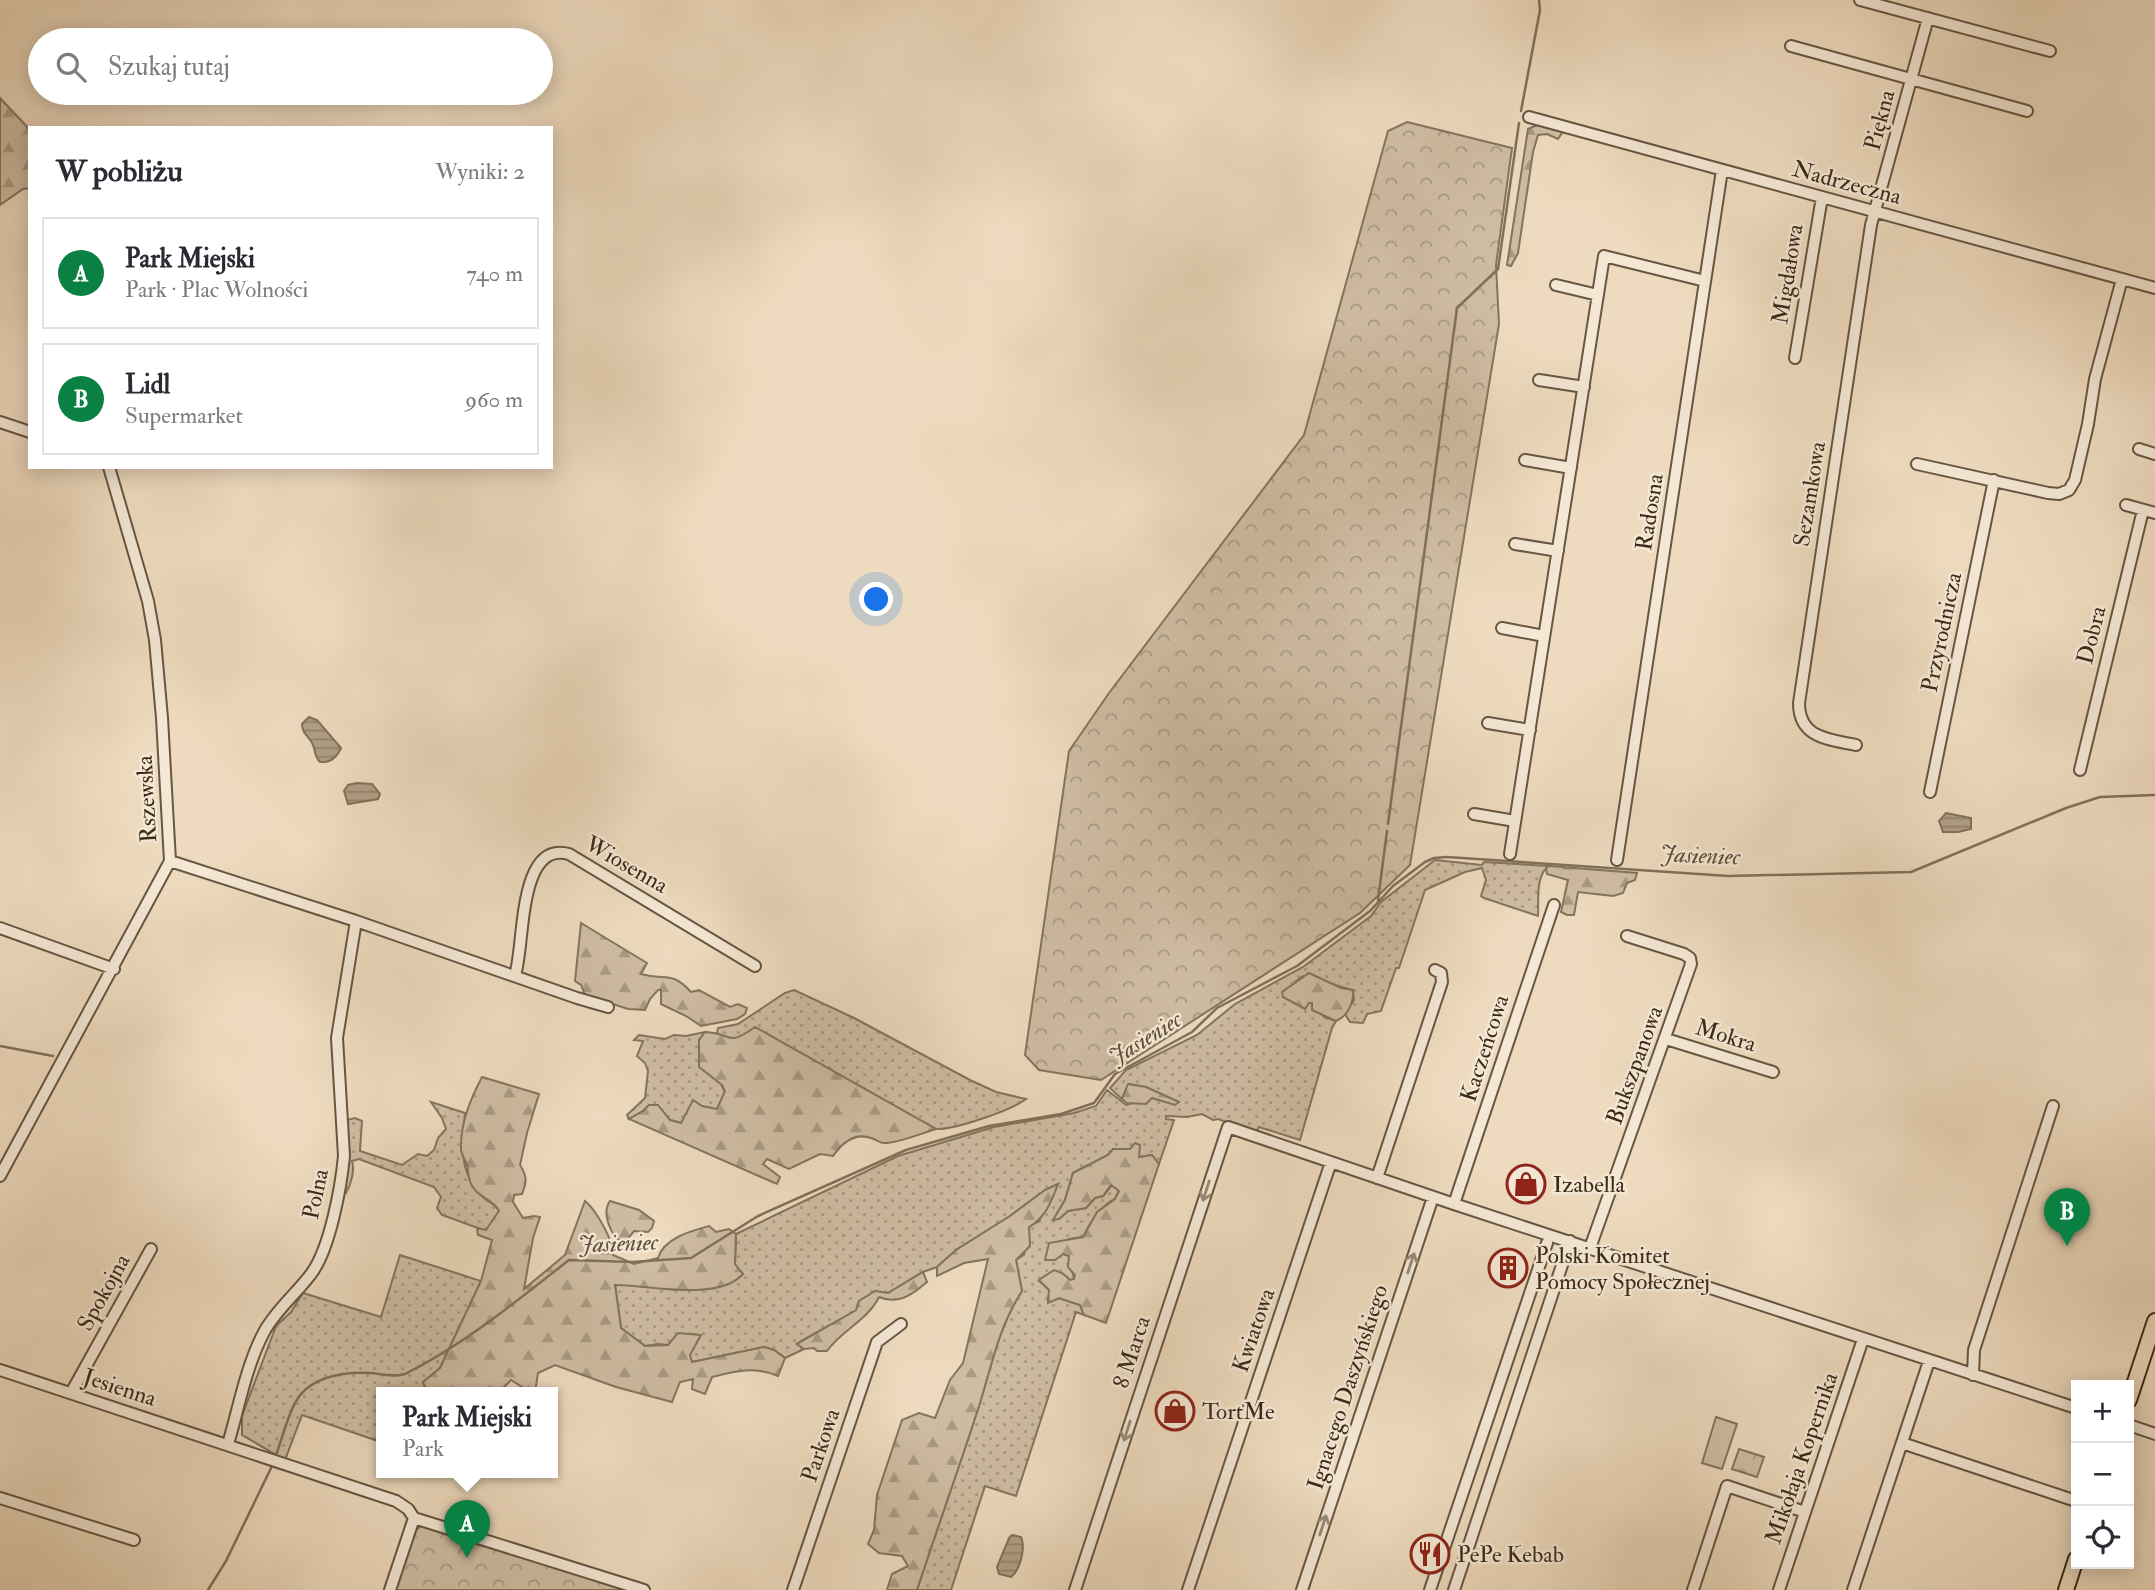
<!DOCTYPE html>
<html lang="pl">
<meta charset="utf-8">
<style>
body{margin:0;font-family:"IM FELL Double Pica",serif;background:#f7f7f7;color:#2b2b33}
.controls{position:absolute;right:21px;bottom:21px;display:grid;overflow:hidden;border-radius:0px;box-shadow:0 4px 18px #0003}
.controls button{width:63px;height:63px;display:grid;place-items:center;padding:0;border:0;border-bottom:2px solid #e1e1e2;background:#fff;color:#2b2b33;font:35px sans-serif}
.you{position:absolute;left:877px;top:600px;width:24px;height:24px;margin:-18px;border:5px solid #fff;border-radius:50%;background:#1a73e8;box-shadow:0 0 0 10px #1a73e833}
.badge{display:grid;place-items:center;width:46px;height:46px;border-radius:50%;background:#0b8043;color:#fff;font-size:23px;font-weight:700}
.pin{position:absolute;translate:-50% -58px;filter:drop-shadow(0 2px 4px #0008)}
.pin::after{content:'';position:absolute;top:37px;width:24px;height:21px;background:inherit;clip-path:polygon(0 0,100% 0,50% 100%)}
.popup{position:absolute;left:376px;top:1387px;width:182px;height:91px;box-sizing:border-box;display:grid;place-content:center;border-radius:0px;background:#fff;filter:drop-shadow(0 2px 5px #0005);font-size:23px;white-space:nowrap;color:#7c7c81}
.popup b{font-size:26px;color:#2b2b33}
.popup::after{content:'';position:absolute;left:50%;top:100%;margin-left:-14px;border:14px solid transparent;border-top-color:#fff}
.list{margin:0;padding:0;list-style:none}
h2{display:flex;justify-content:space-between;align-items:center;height:91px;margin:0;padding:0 28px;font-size:30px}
h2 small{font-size:23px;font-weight:400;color:#7c7c81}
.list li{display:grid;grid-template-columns:46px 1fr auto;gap:21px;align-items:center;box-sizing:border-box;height:112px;margin:0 14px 14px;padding:0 14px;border:2px solid #e1e1e2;border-radius:0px}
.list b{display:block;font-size:26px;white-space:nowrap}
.list p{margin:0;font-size:23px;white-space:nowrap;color:#7c7c81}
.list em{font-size:23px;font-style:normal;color:#7c7c81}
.icon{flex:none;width:38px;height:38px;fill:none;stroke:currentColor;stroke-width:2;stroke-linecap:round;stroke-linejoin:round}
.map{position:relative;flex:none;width:2155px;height:1590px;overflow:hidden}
.search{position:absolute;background:#fff;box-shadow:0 4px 18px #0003;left:28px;top:28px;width:525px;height:77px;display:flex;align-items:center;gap:18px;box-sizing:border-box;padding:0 24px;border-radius:38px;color:#7c7c81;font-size:26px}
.panel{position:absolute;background:#fff;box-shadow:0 4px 18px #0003;left:28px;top:126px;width:525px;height:343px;border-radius:0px}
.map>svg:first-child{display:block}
</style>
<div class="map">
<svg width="2155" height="1590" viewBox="0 0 2155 1590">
<defs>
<pattern id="grass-dots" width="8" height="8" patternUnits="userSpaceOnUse" patternTransform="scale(1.75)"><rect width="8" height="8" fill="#cfbda3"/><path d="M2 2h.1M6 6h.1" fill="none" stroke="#a99a84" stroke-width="1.8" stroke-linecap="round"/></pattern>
<pattern id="forest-firs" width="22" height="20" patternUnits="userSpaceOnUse" patternTransform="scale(1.75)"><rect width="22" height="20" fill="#cfbda3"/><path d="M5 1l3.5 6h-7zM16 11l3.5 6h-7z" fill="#a99a84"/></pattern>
<pattern id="park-crowns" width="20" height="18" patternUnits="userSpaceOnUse" patternTransform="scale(1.75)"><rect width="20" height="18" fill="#cfbda3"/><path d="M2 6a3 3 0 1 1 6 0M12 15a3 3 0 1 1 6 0" fill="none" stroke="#a99a84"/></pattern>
<pattern id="water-rules" width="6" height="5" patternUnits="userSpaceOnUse" patternTransform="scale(1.75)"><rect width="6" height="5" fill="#b19f86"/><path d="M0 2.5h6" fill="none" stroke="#91826d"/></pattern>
</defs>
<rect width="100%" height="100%" fill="#eedbbf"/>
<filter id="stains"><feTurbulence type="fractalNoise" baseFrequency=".00286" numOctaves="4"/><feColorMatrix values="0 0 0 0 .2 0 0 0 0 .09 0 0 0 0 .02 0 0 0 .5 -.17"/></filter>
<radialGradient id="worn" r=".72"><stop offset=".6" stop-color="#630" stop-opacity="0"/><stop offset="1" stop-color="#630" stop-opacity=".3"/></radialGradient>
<path fill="url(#grass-dots)" stroke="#84745e" stroke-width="2" d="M1435 860 1482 865 1484 862 1549 866C1535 875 1539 901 1538 916L1484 898 1481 896 1486 880 1482 868 1465 872 1425 890 1399 968H1396L1381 1011 1367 1014 1363 1023 1350 1022 1345 1014 1354 1000 1353 990 1303 976 1295 982 1309 1003H1312L1324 1017 1336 1021 1332 1028 1300 1140 1259 1127 1256 1132 1218 1119 1213 1120 1202 1114 1187 1117 1166 1116V1119L1174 1120 1159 1164 1152 1155 1138 1157 1130 1149H1113L1108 1155 1073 1173 1065 1200 1054 1219H1059L1068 1211 1086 1208 1095 1198 1103 1196 1112 1185 1119 1191 1115 1199C1100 1206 1090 1223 1083 1237L1069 1239 1063 1254 1069 1256 1074 1279 1070 1280 1062 1273 1039 1281 1049 1290 1048 1302 1059 1298 1080 1305 1084 1315 1076 1312 1016 1496 985 1486 951 1590H917C937 1529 959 1468 979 1406 992 1365 998 1328 1022 1291L1016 1260 1024 1255 1029 1227 1039 1221 1058 1184 1045 1190 1010 1216 956 1250 937 1267 923 1272 888 1293 875 1291 857 1310 801 1341 797 1344 804 1349 785 1358 774 1350 764 1347 692 1362 689 1355 700 1335C688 1333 676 1335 668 1345L658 1344 645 1346 621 1328 615 1285H625L735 1264 736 1234 898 1156 994 1127 1074 1113 1096 1106 1107 1090 1126 1105 1152 1098 1178 1102 1146 1087 1129 1084 1122 1099 1110 1088 1126 1070 1197 1035 1235 1004 1303 967 1371 916 1381 902Z
M794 990 854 1018 970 1080 996 1092 1026 1099C1012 1110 954 1130 936 1129L756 1028C739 1038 735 1043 717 1033L718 1028 738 1024 785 993Z
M705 1032 699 1040 725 1092 717 1110 702 1106 681 1123 670 1120 649 1105 643 1111 629 1119 627 1115 645 1098 648 1071 645 1063 637 1056 643 1041 634 1040 639 1035 665 1039 674 1035 686 1036Z
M431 1102 465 1113C462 1145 458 1173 483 1197 489 1203 495 1203 499 1211L486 1231 442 1215 437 1208 441 1197 434 1187 359 1159 352 1161C355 1170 351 1185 346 1193L343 1192 347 1169V1120L355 1118 362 1121 360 1151 402 1165 418 1154 427 1156 434 1150 438 1138 446 1129 442 1118Z
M400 1255 481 1281 440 1368 423 1382 427 1392H381V1442L302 1415 285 1460 242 1435V1416L276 1326 291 1312 303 1293 381 1317Z"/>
<path fill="url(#forest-firs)" stroke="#84745e" stroke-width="2" d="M0 98 30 130V188L23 189 0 205Z
M1542 123 1564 130 1558 139 1547 134 1538 135 1533 152 1518 253 1511 266 1507 265 1528 129Z
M1549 866 1637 873 1635 880 1627 883 1623 893 1613 896 1578 892 1574 915H1567L1561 912 1568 880 1547 874 1546 868Z
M581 923 647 963 641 974C666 981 671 970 691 992L699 990 730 1007 738 1004 747 1008 745 1014 737 1019 701 1026 686 1016 661 1004V990H658L650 999 645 1010 628 1009 585 995 581 985 575 981Z
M1309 973 1341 988 1353 990C1354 1002 1348 1016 1336 1021L1312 1010V1003H1309L1305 1009 1283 997 1282 992Z
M755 1027 936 1129C920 1134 904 1141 887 1143 879 1144 878 1140 871 1138 854 1132 842 1143 833 1156L820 1154 789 1169 767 1159 763 1164 780 1177 777 1184 629 1119 643 1111 649 1105H658L670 1120 681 1123 693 1100 702 1106 717 1109 725 1091 722 1085 699 1067V1040L705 1032C734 1033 725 1048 755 1027Z
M482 1077 539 1094 527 1133 520 1165C527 1176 527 1182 522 1194L514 1195 513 1202 523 1218 534 1216 540 1217 533 1238 524 1289 565 1255 585 1201C596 1210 614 1241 613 1255L634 1264 658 1258C664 1238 691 1231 709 1226L716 1232 729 1229 736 1234 735 1264 743 1274C718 1302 649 1285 615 1285L621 1328 645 1346 668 1345 678 1333 701 1335 690 1355 692 1362 764 1347 774 1350 785 1358 778 1376C755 1366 735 1371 712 1377L705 1394 692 1389 693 1379 680 1382 672 1402 616 1387 555 1365 538 1373 535 1392H530L511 1380 503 1388 489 1392H427L423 1382 440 1368 481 1281 492 1240 478 1235 477 1228 486 1230 499 1211C495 1201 483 1199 475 1190 468 1182 469 1175 467 1165 465 1160 462 1155 461 1150 460 1124 470 1100 482 1077Z
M1128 1084 1146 1087 1179 1102 1175 1105 1152 1098 1146 1104 1127 1103 1122 1099Z
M1135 1143 1140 1145 1139 1157 1152 1155 1159 1164 1106 1323 1084 1315 1080 1305 1059 1298 1048 1303 1049 1290 1039 1280 1054 1270 1062 1273 1070 1280 1074 1279 1075 1275 1068 1267 1069 1256 1063 1254 1055 1260H1045L1049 1243 1083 1237 1097 1212 1115 1199 1119 1191 1111 1185 1103 1196 1095 1198 1086 1208 1068 1211 1059 1219 1053 1220 1065 1200 1073 1173 1108 1155 1113 1149H1130Z
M1058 1184C1051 1202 1046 1217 1029 1227L1030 1246 1016 1260 1022 1291C998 1328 992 1365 979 1406 959 1468 937 1529 917 1590H887L892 1574 908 1566 902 1556 879 1553 868 1544 874 1530 877 1495 902 1420 919 1413 935 1418 950 1380 963 1363 988 1259 964 1263 937 1276V1267L956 1250 1010 1216 1045 1190Z
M610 1201 639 1210 654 1221 652 1228 648 1232 634 1231C629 1238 626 1242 617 1239 609 1229 602 1212 610 1201Z
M923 1272 927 1282C912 1295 898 1305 879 1297 868 1320 842 1330 827 1351H817L814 1348 804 1349 797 1344 856 1310 859 1301 875 1291 888 1293Z"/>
<path fill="url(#park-crowns)" stroke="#84745e" stroke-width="2" d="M1407 122 1512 148 1496 265 1499 324 1410 865 1360 913 1101 1080 1039 1070 1025 1055 1069 751 1109 693 1304 435 1388 131Z
M1739 1449 1764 1457 1757 1477 1732 1469Z
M421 1526 431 1527 628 1590H395L414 1532Z"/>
<path fill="#cfbda3" stroke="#84745e" stroke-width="2" d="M1716 1417 1737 1424 1722 1469 1702 1463Z"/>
<path fill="url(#water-rules)" stroke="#81705a" stroke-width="2" d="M309 717 317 720 341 748C337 757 330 763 320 762 314 756 316 752 313 745 309 736 302 734 302 724Z
M357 783 372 784 380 794 378 799 348 804 344 791 348 785Z
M1946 813 1971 818V829L1958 832H1943L1939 821Z
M1012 1535 1021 1537C1026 1548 1020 1570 1011 1577L999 1574 997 1567 1009 1538Z"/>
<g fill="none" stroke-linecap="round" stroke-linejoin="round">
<path stroke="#81705a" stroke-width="2.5" d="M1521 111 1540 10 1539 0
M1388 824 1457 308 1498 269 1519 123
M1378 900 1387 831
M0 1046 53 1056
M275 1458C282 1440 289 1408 301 1394 318 1375 348 1372 371 1373 381 1374 398 1378 407 1373 466 1343 518 1300 569 1260L632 1262 691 1258 758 1216 906 1150 989 1126 1061 1114 1094 1103 1115 1074 1192 1032 1217 1008 1297 966 1370 911 1393 886 1425 862 1434 858 1447 857 1728 876 1911 872 2066 808 2100 797 2155 795
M208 1590 226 1561 273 1464"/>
<defs>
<path id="minor" d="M1860 0 2050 51
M1791 46 2027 111
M1529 117 2155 288
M1556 285 1598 295
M1795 358 1822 197
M1539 380 1584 387
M0 422 30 432
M2139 449 2155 454
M1525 460 1571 468
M1917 464 2048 493 2059 494 2069 490 2075 480 2088 424 2095 379 2122 279
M2126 505 2155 513
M1515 544 1558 551
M1502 628 1544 636
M1488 723 1530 730
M1856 745C1828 739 1799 738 1799 703L1871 225 1928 18
M2080 770 2143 510
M1930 792 1994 480
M1474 814 1515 821
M1510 854 1604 256 1705 281
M1617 860 1722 170
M170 861 356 921 337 1038 344 1156C341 1187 330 1249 311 1274 296 1294 276 1310 264 1332 246 1366 239 1407 228 1444
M356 921 577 998 608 1007
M0 928 114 969
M515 975C525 946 517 840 569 854L755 966
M1666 1039 1773 1072
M0 1176 170 861 162 718 155 640 148 601 109 467
M1377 1178 1442 982 1441 973 1435 970
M1454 1204 1554 905
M1590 1248 1691 964 1690 958 1684 954 1627 936
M0 1370 396 1501 408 1509 414 1518
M1973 1375 1974 1350 2053 1106
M71 1393 151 1249
M2129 1425 2155 1434
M1902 1443 2076 1501
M0 1498 134 1540
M414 1518 644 1590
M390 1590 414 1518
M793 1590 877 1342 901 1324
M1075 1590 1228 1127 1454 1204 2076 1408
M1188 1590 1331 1162
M1302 1590 1433 1197
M1430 1590 1547 1243
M1454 1590 1570 1241
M1693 1590 1727 1486 1805 1512
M1779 1590 1863 1339
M1853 1590 1929 1361"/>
<path id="major" d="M2129 1400 2155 1321
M2066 1590 2076 1559"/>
</defs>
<use href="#minor" stroke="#675642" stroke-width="14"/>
<use href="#major" stroke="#3a2a18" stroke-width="18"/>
<use href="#minor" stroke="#f4e8d5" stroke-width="10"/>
<use href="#major" stroke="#eedbbf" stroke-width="14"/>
</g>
<defs><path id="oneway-shaft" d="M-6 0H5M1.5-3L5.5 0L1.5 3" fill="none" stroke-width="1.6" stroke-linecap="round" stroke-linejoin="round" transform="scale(1.75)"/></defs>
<g stroke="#978976">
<use href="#oneway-shaft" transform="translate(1206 1191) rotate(108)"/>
<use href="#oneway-shaft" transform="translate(1411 1263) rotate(-72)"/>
<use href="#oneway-shaft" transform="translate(1127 1431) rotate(108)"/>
<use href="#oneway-shaft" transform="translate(1323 1525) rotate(-72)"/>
</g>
<defs>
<symbol id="shop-ring" viewBox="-11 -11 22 22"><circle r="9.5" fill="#f4e8d5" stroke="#8f2418" stroke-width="1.5"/><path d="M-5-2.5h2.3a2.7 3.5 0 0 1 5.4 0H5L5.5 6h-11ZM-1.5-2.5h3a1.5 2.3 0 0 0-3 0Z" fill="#8f2418"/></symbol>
<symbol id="building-ring" viewBox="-11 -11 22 22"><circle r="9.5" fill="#f4e8d5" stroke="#8f2418" stroke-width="1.5"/><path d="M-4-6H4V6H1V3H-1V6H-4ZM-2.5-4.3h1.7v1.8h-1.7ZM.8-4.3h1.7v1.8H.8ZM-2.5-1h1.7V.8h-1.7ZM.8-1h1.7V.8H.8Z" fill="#8f2418"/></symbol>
<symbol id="restaurant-ring" viewBox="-11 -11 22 22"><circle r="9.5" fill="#f4e8d5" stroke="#8f2418" stroke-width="1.5"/><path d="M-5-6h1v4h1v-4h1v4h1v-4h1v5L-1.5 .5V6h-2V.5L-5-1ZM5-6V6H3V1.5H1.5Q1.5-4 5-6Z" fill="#8f2418"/></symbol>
</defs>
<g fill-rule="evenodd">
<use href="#shop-ring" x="1504" y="1162" width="44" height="44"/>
<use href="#building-ring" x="1486" y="1246" width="44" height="44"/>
<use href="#shop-ring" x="1153" y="1389" width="44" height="44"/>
<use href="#restaurant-ring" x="1408" y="1532" width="44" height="44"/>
</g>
<g text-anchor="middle" stroke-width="5" stroke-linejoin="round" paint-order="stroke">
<g font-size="23" fill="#3a2a18" stroke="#f4e8d5">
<text transform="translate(1879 120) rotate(-75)" y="8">Piękna</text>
<text transform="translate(1847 182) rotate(15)" y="8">Nadrzeczna</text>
<text transform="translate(1787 274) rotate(-81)" y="8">Migdałowa</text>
<text transform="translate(1809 494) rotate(-81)" y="8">Sezamkowa</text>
<text transform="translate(1649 512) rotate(-81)" y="8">Radosna</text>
<text transform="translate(1941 632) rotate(-78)" y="8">Przyrodnicza</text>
<text transform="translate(2091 635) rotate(-76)" y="8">Dobra</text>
<text transform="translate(146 799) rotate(-93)" y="8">Rszewska</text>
<text transform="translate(627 864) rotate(30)" y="8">Wiosenna</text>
<text transform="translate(1726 1035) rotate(17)" y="8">Mokra</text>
<text transform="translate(1484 1048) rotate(-72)" y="8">Kaczeńcowa</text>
<text transform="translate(1634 1065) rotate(-70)" y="8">Bukszpanowa</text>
<text transform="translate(315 1194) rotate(-78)" y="8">Polna</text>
<text transform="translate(103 1292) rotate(-61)" y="8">Spokojna</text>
<text transform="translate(1253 1330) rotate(-71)" y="8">Kwiatowa</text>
<text transform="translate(1131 1352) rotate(-72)" y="8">8 Marca</text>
<text transform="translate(120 1387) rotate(18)" y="8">Jesienna</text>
<text transform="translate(1347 1387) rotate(-72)" y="8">Ignacego Daszyńskiego</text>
<text transform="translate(820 1445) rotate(-71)" y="8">Parkowa</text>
<text transform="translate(1801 1458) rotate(-71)" y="8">Mikołaja Kopernika</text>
</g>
<g font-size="23" fill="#3a2a18" stroke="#f4e8d5" text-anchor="start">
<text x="1553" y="1192">Izabella</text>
<text x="1535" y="1263">Polski Komitet<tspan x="1535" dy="26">Pomocy Społecznej</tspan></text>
<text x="1202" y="1419">TortMe</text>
<text x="1457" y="1562">PePe Kebab</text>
</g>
<g font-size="24" font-style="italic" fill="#5e4d39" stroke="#f4e8d5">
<text transform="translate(1700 855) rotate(2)" y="8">Jasieniec</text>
<text transform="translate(1145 1038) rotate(-32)" y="8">Jasieniec</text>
<text transform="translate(618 1243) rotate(-2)" y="8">Jasieniec</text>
</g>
</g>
<rect width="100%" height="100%" filter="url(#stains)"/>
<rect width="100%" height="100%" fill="url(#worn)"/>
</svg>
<div class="controls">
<button>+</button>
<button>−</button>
<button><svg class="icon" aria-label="locate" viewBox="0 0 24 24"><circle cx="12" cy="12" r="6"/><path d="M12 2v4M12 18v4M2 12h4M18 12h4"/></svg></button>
</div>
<div class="you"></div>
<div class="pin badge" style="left:467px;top:1558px">A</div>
<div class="popup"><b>Park Miejski</b>Park</div>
<div class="pin badge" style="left:2067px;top:1246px">B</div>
<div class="search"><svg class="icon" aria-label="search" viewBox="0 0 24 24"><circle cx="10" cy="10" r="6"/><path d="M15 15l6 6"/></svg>Szukaj tutaj</div>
<section class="panel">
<h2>W pobliżu<small>Wyniki: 2</small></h2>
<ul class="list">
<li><span class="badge">A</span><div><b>Park Miejski</b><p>Park · Plac Wolności</p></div><em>740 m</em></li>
<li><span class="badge">B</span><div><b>Lidl</b><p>Supermarket</p></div><em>960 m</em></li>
</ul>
</section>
</div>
